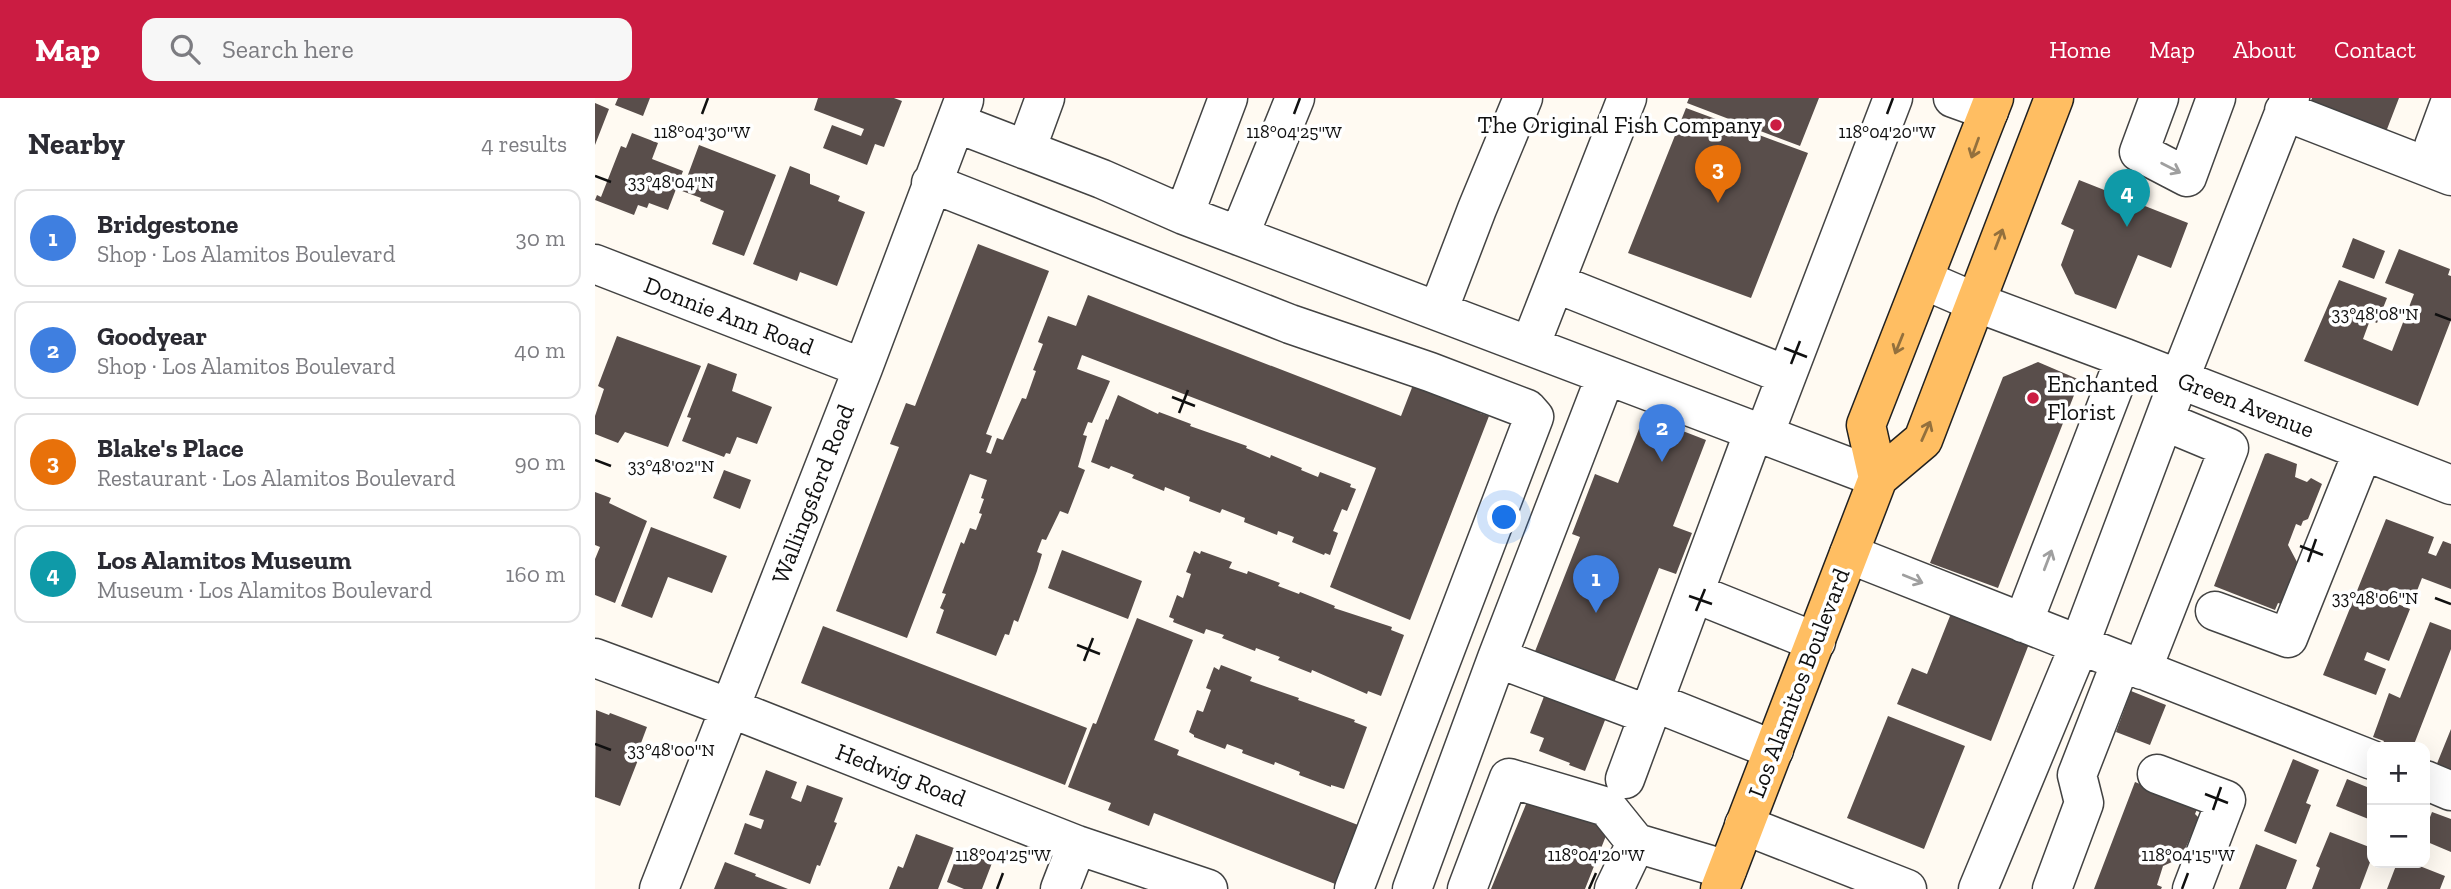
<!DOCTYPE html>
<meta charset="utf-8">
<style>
body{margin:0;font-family:"Zilla Slab",serif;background:#f7f7f7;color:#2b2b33}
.controls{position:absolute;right:21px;bottom:21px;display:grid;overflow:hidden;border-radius:14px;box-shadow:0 7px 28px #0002}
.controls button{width:63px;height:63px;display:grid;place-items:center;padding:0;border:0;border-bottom:2px solid #e1e1e2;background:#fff;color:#2b2b33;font:35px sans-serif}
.you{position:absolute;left:910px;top:420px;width:24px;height:24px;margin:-18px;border:5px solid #fff;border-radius:50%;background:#1a73e8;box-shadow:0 0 0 10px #1a73e833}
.badge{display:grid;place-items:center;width:46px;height:46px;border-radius:50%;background:#cb1c42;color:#fff;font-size:23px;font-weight:700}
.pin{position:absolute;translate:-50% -58px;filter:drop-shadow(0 2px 4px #0008)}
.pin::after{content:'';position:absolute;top:37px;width:24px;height:21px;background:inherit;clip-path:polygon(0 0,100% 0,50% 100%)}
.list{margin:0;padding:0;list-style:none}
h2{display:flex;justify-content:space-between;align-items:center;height:91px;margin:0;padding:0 28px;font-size:30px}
h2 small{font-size:23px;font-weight:400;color:#7c7c81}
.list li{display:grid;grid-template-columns:46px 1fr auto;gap:21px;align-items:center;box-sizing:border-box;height:98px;margin:0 14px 14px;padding:0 14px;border:2px solid #e1e1e2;border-radius:14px}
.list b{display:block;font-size:26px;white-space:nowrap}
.list p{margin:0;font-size:23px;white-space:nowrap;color:#7c7c81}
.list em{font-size:23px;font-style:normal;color:#7c7c81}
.icon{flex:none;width:38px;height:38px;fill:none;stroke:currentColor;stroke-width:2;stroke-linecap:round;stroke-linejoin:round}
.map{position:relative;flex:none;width:1856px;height:791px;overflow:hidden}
header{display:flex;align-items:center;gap:42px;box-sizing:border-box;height:98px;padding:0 35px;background:#cb1c42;color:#fff}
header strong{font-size:33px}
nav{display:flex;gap:38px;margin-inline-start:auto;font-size:24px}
.search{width:490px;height:63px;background:#f7f7f7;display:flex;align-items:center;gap:18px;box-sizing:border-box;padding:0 24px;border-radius:14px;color:#7c7c81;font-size:26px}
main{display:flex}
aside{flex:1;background:#fff}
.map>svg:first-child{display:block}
</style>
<header>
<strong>Map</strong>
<div class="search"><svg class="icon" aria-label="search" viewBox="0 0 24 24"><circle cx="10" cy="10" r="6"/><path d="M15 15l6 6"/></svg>Search here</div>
<nav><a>Home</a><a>Map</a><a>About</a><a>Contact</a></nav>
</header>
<main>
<aside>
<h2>Nearby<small>4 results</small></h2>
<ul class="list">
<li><span class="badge" style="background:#3f7fe0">1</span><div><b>Bridgestone</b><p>Shop · Los Alamitos Boulevard</p></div><em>30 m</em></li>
<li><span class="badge" style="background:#3f7fe0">2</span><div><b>Goodyear</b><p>Shop · Los Alamitos Boulevard</p></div><em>40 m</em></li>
<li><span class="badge" style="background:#e8710a">3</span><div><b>Blake's Place</b><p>Restaurant · Los Alamitos Boulevard</p></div><em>90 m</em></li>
<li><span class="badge" style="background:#0f9aa8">4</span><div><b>Los Alamitos Museum</b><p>Museum · Los Alamitos Boulevard</p></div><em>160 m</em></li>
</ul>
</aside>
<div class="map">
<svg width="1856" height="791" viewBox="0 0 1856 791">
<rect width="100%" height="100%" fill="#fffaf2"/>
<path fill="#594e4b" d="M23 0H55L48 18 20 7Z
M223 0H299L307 3 289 49 280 46 272 67 228 50 237 27 266 38 269 31 219 12Z
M1094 0H1224L1205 48 1092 5Z
M1717 0H1804L1789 39 1714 7Z
M0 5 14 11 0 47Z
M1091 10 1213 55 1156 200 1033 155Z
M37 35 63 45 57 61 88 73 73 112 54 105 52 110 43 107 39 117 0 102 2 97 6 99 26 48 31 50Z
M104 47 181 77 149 158 117 146 129 113 105 103 106 100 87 93Z
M195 68 215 76V86L245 98 243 103 270 114 242 188 205 174 202 183 158 166Z
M1484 82 1593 125 1576 170 1543 157 1521 211 1480 196 1466 167 1479 132 1466 126Z
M1758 140 1790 153 1779 181 1747 169Z
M383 146 454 173 391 336 397 338 391 354 396 356 402 340 408 342 427 300 431 301 441 273 438 272 448 246 443 244 453 218 481 228 493 197 806 318 818 287 890 301 885 315 894 318 815 522 735 489 781 370 487 257 482 271 515 283 497 325 493 324 488 337 492 338 483 369 490 372 473 416 465 413 451 442 447 441 442 454 447 456 442 473 423 524 419 522 414 537 410 536 401 558 341 535 349 512 345 510 351 496 347 495 366 444 369 446 375 430 381 432 387 416 384 415 389 401 386 400 392 382 375 376 312 540 241 513 304 349 295 346 311 305 320 308Z
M1804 151 1855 171 1853 177 1856 178V222L1823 308 1709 263 1744 182 1792 200 1782 225 1775 222 1768 241 1797 253 1819 196 1790 185Z
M22 238 106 268 73 349 30 334 23 345 0 336V318L9 291 3 288Z
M1443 264 1485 282 1403 490 1335 465 1408 279Z
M113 265 142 276 137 293 177 309 162 346 142 339 135 356 131 355 129 359 87 343 96 320 92 319Z
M523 297 563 316 564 314 596 326 595 328 652 348 651 350 675 360 676 357 707 370 706 372 723 379 725 374 756 386 755 389 761 391 752 413 747 411 738 433 743 435 735 457 730 455 729 457 697 444 699 439 683 433 682 437 649 424 650 420 627 411 625 415 594 403 595 399 570 389 569 393 537 380 539 377 516 368 514 371 496 364 511 321 513 322Z
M1049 318 1111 342 1078 428 1097 435 1081 476 1064 470 1016 592 937 561 985 439 977 436 1000 376 1023 385Z
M1673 355 1702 366 1700 379 1712 384 1716 380 1727 386 1713 421 1708 423 1706 428 1701 426 1693 447 1702 464 1695 481 1697 484 1686 506 1683 505 1680 512 1619 488 1670 356Z
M129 372 156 382 145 411 118 400Z
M0 394 16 400 14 405 52 423 20 505 0 497V461L5 449 0 447Z
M1791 421 1839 439 1833 455 1841 458 1848 443 1856 446V491L1827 480 1818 503 1796 495 1793 502 1815 511 1794 563 1772 554 1769 562 1791 571 1781 597 1728 577Z
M56 429 132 458 117 495 73 479 57 520 26 508Z
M467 452 547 483 533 521 453 490Z
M599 453 605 456 606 453 637 464 634 470 652 476 653 473 685 485 683 488 704 496 705 494 740 508 739 510 797 529 796 532 809 537 786 598 773 593 772 596 717 572 716 575 683 562 685 559 661 550 660 553 627 540 629 537 611 531 609 536 578 524 579 521 574 519 582 497 588 500 596 476 591 474Z
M1357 513 1434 546 1396 643 1302 606 1317 570 1332 576Z
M542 520 598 542 559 642 584 652 582 657 776 732 753 791 559 715 554 728 513 712 516 705 473 689 498 625 501 626Z
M1835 524 1856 532V551L1818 649H1792L1787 647 1789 643 1778 639 1794 595 1805 600Z
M228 528 492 630 470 687 206 585Z
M626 567 657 579 655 583 704 600 703 602 760 622 759 624 772 629 749 691 736 687V689L704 677 705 674 680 664 679 667 647 655 648 652 632 646 630 651 599 639V637L594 634 602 612 608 614 616 592 611 590 619 569 624 572Z
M953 588 1014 612 990 673 974 667 975 665 944 653 949 640 935 635Z
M1536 593 1571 607 1555 647 1521 634Z
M1 612 14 617 15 615 52 629 40 661 43 662 25 708 0 699Z
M1293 618 1370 648 1329 751 1252 720Z
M1856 631V674L1841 668Z
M1698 661 1724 672 1711 705 1716 707 1701 746 1669 733Z
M171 672 202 684 196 700 206 704 212 687 248 700 239 724 242 725 225 768 222 767 215 786 139 756 150 725 166 731 169 722 154 717Z
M1752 681 1777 691 1776 722 1741 708Z
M1540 684 1603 709 1600 716 1604 720 1586 760 1568 768 1562 787 1567 789 1566 791H1499Z
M936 694 1016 725 990 791H896Z
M1837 714 1856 721V754L1830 743V732Z
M1735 734 1777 750V759L1765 791H1717L1725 770 1721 768Z
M321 736 359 750 343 791H294L303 768 308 770Z
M1661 746 1702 762 1691 791H1644Z
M364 752 397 765 387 791H369L352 784Z
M130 764 161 776 160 778 193 791H119Z
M1802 765H1817L1850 778 1845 791H1792Z"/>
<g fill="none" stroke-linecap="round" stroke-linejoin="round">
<defs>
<path id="minor" d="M1358 0 1394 13
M1564 0 1544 54 1592 79 1621 0
M1856 2 1839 48 1856 54
M1689 13 1856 78
M361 25 507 81 589 117 1283 380
M431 52 450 0
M336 85 695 226 835 274 932 311 939 319 759 791
M589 117 633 0
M644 138 700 0
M0 166 268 270
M1329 182 1380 204 1530 260 1856 387
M960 185 1191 277
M843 213 882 111 928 0
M935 248 1032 0
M1169 337 1298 0
M1254 456 1777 662
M1099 495 1221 544
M1620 513 1693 540 1768 353
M1428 525 1530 260
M0 560 135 610 482 747 613 791
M902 560 1054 617
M1547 572 1634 350 1569 323
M1059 604 1179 652
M1562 676 1631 702 1597 791
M1030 681 1159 333
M1830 682 1856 693
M1149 727 1312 791
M64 791 268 270 369 2
M465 791 482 747
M817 791 902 560 1011 277
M872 791 914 680 1012 709 1041 745 1132 772
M1019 791 1041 745
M1383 791 1484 548 1584 282 1695 0
M1457 791 1489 705 1482 677 1526 564"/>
<path id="major" d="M1283 380 1271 327 1399 0
M1125 791 1283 380 1328 342 1459 0"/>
</defs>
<use href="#minor" stroke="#434343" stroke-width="41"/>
<use href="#major" stroke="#212121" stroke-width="41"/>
<use href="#minor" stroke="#fff" stroke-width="38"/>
<use href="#major" stroke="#ffbe62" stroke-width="38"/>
</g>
<defs><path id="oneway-shaft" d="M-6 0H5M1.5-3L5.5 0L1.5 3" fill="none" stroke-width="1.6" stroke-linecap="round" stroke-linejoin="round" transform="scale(1.75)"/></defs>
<g stroke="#93703d">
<use href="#oneway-shaft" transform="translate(1380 50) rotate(110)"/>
<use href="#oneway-shaft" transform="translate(1404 141) rotate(-69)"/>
<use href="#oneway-shaft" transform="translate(1304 246) rotate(112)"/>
<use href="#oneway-shaft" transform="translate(1331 333) rotate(-66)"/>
</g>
<g stroke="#9f9f9f">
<use href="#oneway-shaft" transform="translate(1576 70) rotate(27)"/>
<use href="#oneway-shaft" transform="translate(1453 462) rotate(-69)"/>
<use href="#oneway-shaft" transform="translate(1318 481) rotate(22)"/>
</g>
<path fill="none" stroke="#101010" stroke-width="2.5" d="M107 16 113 0M699 16 705 0M1292 16 1298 0M0 78 16 84M1840 216 1856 222M1189 250 1212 259M1196 266 1205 243M577 299 600 308M584 315 593 292M0 362 16 368M1705 448 1728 457M1713 464 1721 441M1094 498 1117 506M1840 500 1856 506M1101 513 1110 491M482 547 505 556M489 563 498 540M0 646 16 652M1610 696 1633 705M1618 712 1626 689M402 791 408 775M994 791 1001 775M1587 791 1593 775"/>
<g fill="#cb1c42" stroke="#fff" stroke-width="2.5">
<circle cx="1181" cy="27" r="7"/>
<circle cx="1438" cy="300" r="7"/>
</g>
<g text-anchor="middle" stroke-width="7" stroke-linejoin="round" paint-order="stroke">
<g font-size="24" fill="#101010" stroke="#fff" text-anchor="end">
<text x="1167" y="35">The Original Fish Company</text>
<text x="1452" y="294" text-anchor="start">Enchanted<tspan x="1452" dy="28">Florist</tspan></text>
</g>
<g font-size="24" fill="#101010" stroke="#fff">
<text transform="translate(134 218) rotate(21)" y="8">Donnie Ann Road</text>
<text transform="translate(1651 307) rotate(21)" y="8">Green Avenue</text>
<text transform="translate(218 396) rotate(-69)" y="8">Wallingsford Road</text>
<text transform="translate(1204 585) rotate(-69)" y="8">Los Alamitos Boulevard</text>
<text transform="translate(306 677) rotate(21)" y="8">Hedwig Road</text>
</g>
</g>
<g font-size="18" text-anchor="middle" fill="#101010" stroke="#fff" stroke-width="7" stroke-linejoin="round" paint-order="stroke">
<text x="107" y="40">118°04'30"W</text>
<text x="699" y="40">118°04'25"W</text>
<text x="1292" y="40">118°04'20"W</text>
<text x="76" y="90">33°48'04"N</text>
<text x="1780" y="222">33°48'08"N</text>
<text x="76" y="374">33°48'02"N</text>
<text x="1780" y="506">33°48'06"N</text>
<text x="76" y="658">33°48'00"N</text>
<text x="408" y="763">118°04'25"W</text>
<text x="1001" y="763">118°04'20"W</text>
<text x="1593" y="763">118°04'15"W</text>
</g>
</svg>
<div class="controls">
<button>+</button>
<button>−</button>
</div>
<div class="you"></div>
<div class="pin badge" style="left:1001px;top:515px;background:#3f7fe0">1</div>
<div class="pin badge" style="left:1067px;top:364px;background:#3f7fe0">2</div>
<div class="pin badge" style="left:1123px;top:105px;background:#e8710a">3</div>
<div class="pin badge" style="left:1532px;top:129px;background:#0f9aa8">4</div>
</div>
</main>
